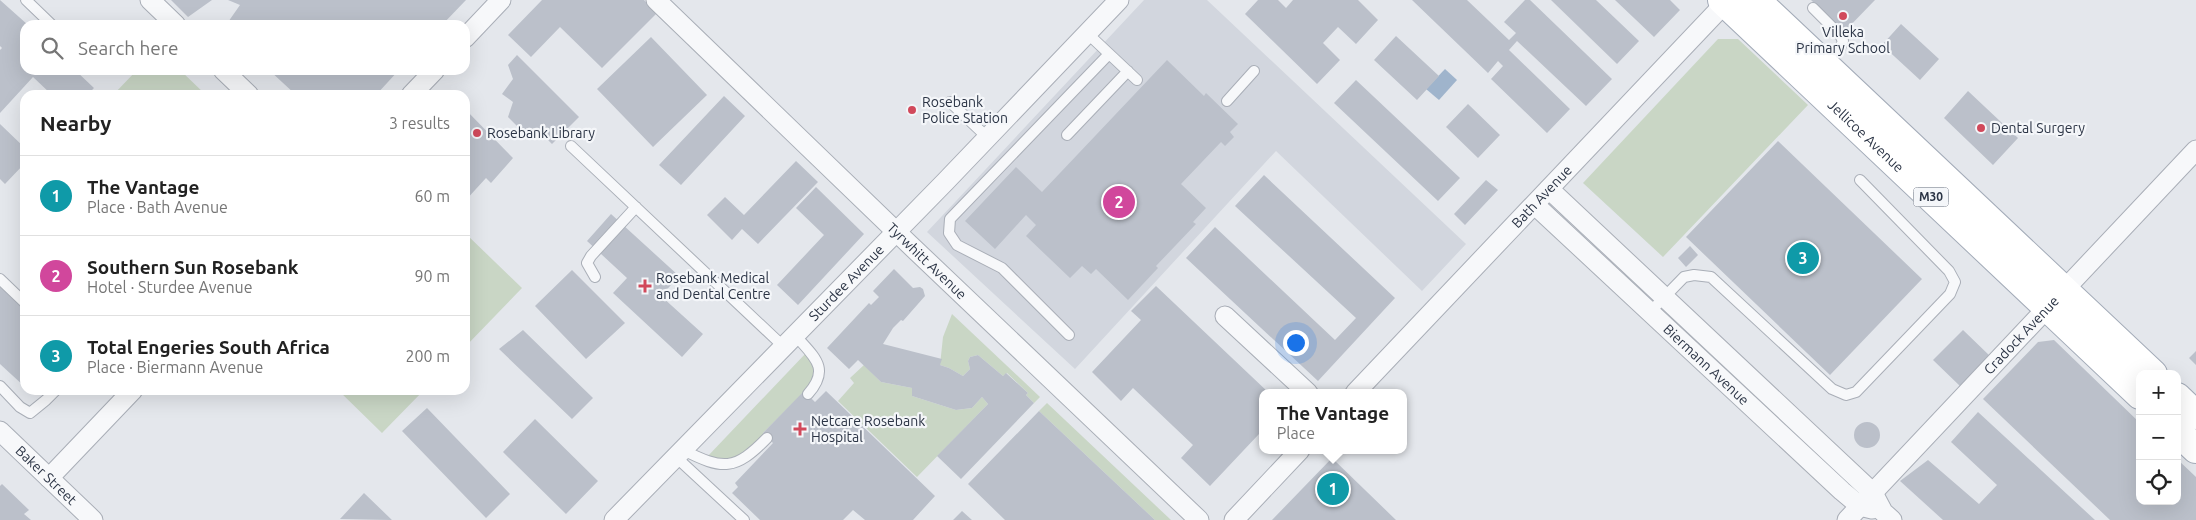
<!DOCTYPE html>
<meta charset="utf-8">
<style>
body{margin:0;font-family:Ubuntu,sans-serif;background:#f6f6f6;color:#222}
.controls{position:absolute;right:15px;bottom:15px;display:grid;overflow:hidden;border-radius:10px;box-shadow:0 5px 20px #0002}
.controls button{width:45px;height:45px;display:grid;place-items:center;padding:0;border:0;border-bottom:1px solid #e0e0e0;background:#fff;color:#222;font:25px sans-serif}
.you{position:absolute;left:1295px;top:342px;width:18px;height:18px;margin:-12px;border:4px solid #fff;border-radius:50%;background:#1a73e8;box-shadow:0 0 0 8px #1a73e833}
.badge{display:grid;place-items:center;width:32px;height:32px;border-radius:50%;background:#ea580c;color:#fff;font-size:16px;font-weight:700}
.pin{position:absolute;translate:-50% -50%;border:2px solid #fff;box-shadow:0 1px 5px #0006}
.popup{position:absolute;left:1259px;top:389px;width:148px;height:65px;box-sizing:border-box;display:grid;place-content:center;border-radius:10px;background:#fff;filter:drop-shadow(0 1px 4px #0005);font-size:16px;white-space:nowrap;color:#767676}
.popup b{font-size:19px;color:#222}
.popup::after{content:'';position:absolute;left:50%;top:100%;margin-left:-10px;border:10px solid transparent;border-top-color:#fff}
.list{margin:0;padding:0;list-style:none}
h2{display:flex;justify-content:space-between;align-items:center;height:65px;margin:0;padding:0 20px;font-size:21px}
h2 small{font-size:16px;font-weight:400;color:#767676}
.list li{display:grid;grid-template-columns:32px 1fr auto;gap:15px;align-items:center;box-sizing:border-box;height:80px;padding:0 20px;border-top:1px solid #e0e0e0}
.list b{display:block;font-size:19px;white-space:nowrap}
.list p{margin:0;font-size:16px;white-space:nowrap;color:#767676}
.list em{font-size:16px;font-style:normal;color:#767676}
.icon{flex:none;width:28px;height:28px;fill:none;stroke:currentColor;stroke-width:2;stroke-linecap:round;stroke-linejoin:round}
.map{position:relative;flex:none;width:2196px;height:520px;overflow:hidden}
.search{position:absolute;background:#fff;box-shadow:0 5px 20px #0002;left:20px;top:20px;width:450px;height:55px;display:flex;align-items:center;gap:12px;box-sizing:border-box;padding:0 18px;border-radius:15px;color:#767676;font-size:19px}
.panel{position:absolute;background:#fff;box-shadow:0 5px 20px #0002;left:20px;top:90px;width:450px;height:305px;border-radius:15px}
.map>svg:first-child{display:block}
</style>
<div class="map">
<svg width="2196" height="520" viewBox="0 0 2196 520">
<rect width="100%" height="100%" fill="#e4e7ec"/>
<path fill="#d2d6de" d="M1144 0H1207L1466 244 1422 291 1276 151 1075 369 927 232Z"/>
<path fill="#c9d6c5" d="M1718 39H1738L1808 105 1663 257 1583 183Z
M137 70H180L206 95H113Z
M465 233 522 288 465 347Z
M952 314 1040 397 1034 403 1026 395 1028 393 1007 373 1003 376 978 355 970 357 968 361 970 369 963 376 949 368 940 365 943 337Z
M806 353 815 360 819 377 763 433 767 438 732 464 707 457Z
M864 365 881 382 912 388V396L956 410 972 408 982 397 988 404 917 477 838 401 854 383 850 378Z
M338 390H424L382 433Z
M1047 403 1171 520H1155L1039 411Z"/>
<path fill="#9fb4cc" d="M1445 69 1457 80 1439 100 1426 89Z"/>
<path fill="#bbc0ca" d="M0 0 28 25H25V70H75L94 88 87 95H52L33 77 0 113V50L2 48 0 46Z
M171 0H212L188 17Z
M228 0H466L442 25H226L240 5Z
M542 0H644L657 13 602 68 560 27 531 57 508 35Z
M1258 0H1278L1286 8 1293 0H1358L1378 20 1356 44 1338 27 1323 43 1340 60 1317 84 1245 14Z
M1412 0H1467L1509 40 1516 33 1504 22 1525 0H1530L1612 79 1586 106 1517 41 1509 50 1570 109 1547 133 1491 79 1503 66 1498 61 1488 73Z
M1551 0H1596L1639 41 1617 64Z
M1615 0H1670L1680 10 1654 37Z
M1811 0H1875L1844 32Z
M1901 24 1939 59 1920 80 1882 45Z
M1396 36 1439 76 1417 100 1374 60Z
M651 37 707 95 653 147 597 89Z
M517 55 579 117 552 144 538 130 530 139 508 117 513 102 502 94 513 79 508 65Z
M1167 60 1204 96 1206 93 1238 124 1230 132 1234 137 1225 146 1221 142 1181 184 1206 208 1193 222 1196 224 1156 266 1158 268 1128 300 1096 269 1091 274 1082 266 1070 278 1026 236 1036 225 1026 215 995 249 965 221 1016 167 1042 192Z
M269 70H399L376 95H296Z
M1356 80 1460 178 1438 201 1334 103Z
M1968 91 2018 138 1993 165 1944 118Z
M724 96 745 116 681 185 659 165Z
M1468 104 1500 135 1478 158 1446 127Z
M465 109 513 158 491 183 486 178 465 201Z
M0 124 25 148V163L5 184 0 179Z
M1778 141 1922 279 1830 375 1686 237Z
M796 161 818 182 758 244 742 229 732 240 707 215 725 197 744 215Z
M1264 175 1395 298 1318 381 1186 258 1215 227 1335 340 1356 318 1235 206Z
M1486 180 1498 190 1465 225 1454 214Z
M816 187 864 234 798 305 777 285 824 235 796 208Z
M611 214 679 276 661 296 703 334 682 357 613 293 627 278 587 241Z
M1690 246 1698 255 1686 267 1678 258Z
M894 269 913 288 920 287 923 289 925 296 903 321 901 320 893 328 883 344 942 359 940 365 949 368 963 376 970 369 968 361 970 357 978 355 1003 376 1006 373 1028 393 1026 395 1034 403 961 479 937 456 988 404 982 397 972 408 956 410 912 396V388L881 382 858 360 849 369 827 348 869 303 871 305 879 297 873 291Z
M572 270 625 323 586 359 535 306Z
M0 284 25 307V345L23 347 25 349V387L0 364Z
M1156 286 1269 393H1263V437L1259 434 1210 486 1181 458 1193 445 1133 388 1121 401 1092 372 1141 320 1131 311Z
M523 330 593 398 572 419 499 349Z
M1963 330 1991 357 1961 387 1933 360Z
M2054 340 2140 423V501H2177V459L2196 477V520H2110L1983 399 2038 342Z
M2196 351V365L2189 358Z
M804 391 815 402 826 391 935 496 913 520H865L853 510 843 520H760L732 493 738 487 735 483 773 443 763 433Z
M427 408 510 494 486 518 402 431Z
M1039 411 1155 520H1005L968 484Z
M1978 412 2095 520H1943L1900 481 1928 460 1979 504 1997 485 1951 442Z
M535 419 598 481 566 514 503 452Z
M1854 435a13 13 0 1 1 26 0a13 13 0 1 1-26 0Z
M1332 458 1396 520H1272Z
M2 484 29 510 24 514 31 520H0V486Z
M364 493 392 520 340 519Z
M962 511 972 520H953Z"/>
<g fill="none" stroke-linecap="round" stroke-linejoin="round">
<defs>
<path id="service" d="M26 0 52 25
M1813 8 1840 35 1843 41 1840 48 1825 64
M1087 33 1137 80
M1227 101 1254 71
M950 102 988 138
M1067 135 1128 71
M571 146 784 347
M595 277 587 263 591 256 636 207
M0 279 25 303
M1650 312 1684 277 1694 275 1711 277 1832 389 1846 395 1856 392 1950 294 1955 282 1949 271 1860 180
M795 335C814 357 831 368 808 394
M1069 335 1002 268 957 245 949 233 950 219 1109 54
M0 386 20 407 30 413 46 400 56 390
M683 450C723 470 735 471 767 438
M676 457 744 520"/>
<g id="minor">
<path d="M150 0 176 25"/>
<path id="s1" d="M656 0 909 244 1199 520"/>
<path d="M465 38 501 0"/>
<path d="M223 70 249 95"/>
<path d="M411 95 435 70"/>
<path d="M1549 189 1873 493 1883 512 1892 520"/>
<path id="s2" d="M1535 205 1842 491 1860 506 1872 509"/>
<path d="M1225 316 1308 393"/>
<path id="s3" d="M1355 393 1728 0"/>
<path id="s4" d="M0 431 93 520"/>
<path d="M49 478 133 390"/>
<path id="s5" d="M614 520 945 182 1119 0"/>
<path d="M1234 520 1300 450"/>
<path id="s6" d="M1847 520 2196 150"/>
</g>
<g id="primary">
<path id="s7" d="M1722 0 2140 395"/>
<path d="M1756 0 2153 374"/>
<path d="M2177 397 2196 415"/>
<path d="M2177 431 2196 449"/>
</g>
</defs>
<use href="#service" stroke="#a9aeb7" stroke-width="12"/>
<use href="#minor" stroke="#a9aeb7" stroke-width="21"/>
<use href="#primary" stroke="#a3abb8" stroke-width="30"/>
<use href="#service" stroke="#f7f8fa" stroke-width="10"/>
<use href="#minor" stroke="#f7f8fa" stroke-width="19"/>
<use href="#primary" stroke="#fff" stroke-width="28"/>
</g>
<g fill="#d1495b" stroke="#f4f6f9" stroke-width="2">
<circle cx="1843" cy="16" r="5"/>
<circle cx="912" cy="110" r="5"/>
<circle cx="1981" cy="128" r="5"/>
<circle cx="477" cy="133" r="5"/>
<path d="M642.5 278.5h5v5h5v5h-5v5h-5v-5h-5v-5h5z"/>
<path d="M797.5 421.5h5v5h5v5h-5v5h-5v-5h-5v-5h5z"/>
</g>
<g text-anchor="middle" stroke-width="4.5" stroke-linejoin="round" paint-order="stroke">
<rect fill="#f4f6f9" stroke="#676e7b" stroke-width="1" x="1913.5" y="187.5" width="35" height="19" rx="4"/>
<g font-size="12" font-weight="bold" fill="#2b3445">
<text x="1931" y="201">M30</text>
</g>
<g font-size="14" fill="#2b3445" stroke="#f4f6f9" text-anchor="start">
<text x="1843" y="37" text-anchor="middle">Villeka<tspan x="1843" dy="16">Primary School</tspan></text>
<text x="922" y="107">Rosebank<tspan x="922" dy="16">Police Station</tspan></text>
<text x="1991" y="133">Dental Surgery</text>
<text x="487" y="138">Rosebank Library</text>
<text x="656" y="283">Rosebank Medical<tspan x="656" dy="16">and Dental Centre</tspan></text>
<text x="811" y="426">Netcare Rosebank<tspan x="811" dy="16">Hospital</tspan></text>
</g>
<g font-size="14" fill="#2b3445" stroke="#f4f6f9">
<text dy="5" stroke="none"><textPath href="#s7" startOffset="198">Jellicoe Avenue</textPath></text>
<text dy="5" stroke="none"><textPath href="#s3" startOffset="271">Bath Avenue</textPath></text>
<text dy="5" stroke="none"><textPath href="#s1" startOffset="376">Tyrwhitt Avenue</textPath></text>
<text dy="5" stroke="none"><textPath href="#s5" startOffset="332">Sturdee Avenue</textPath></text>
<text dy="5" stroke="none"><textPath href="#s6" startOffset="254">Cradock Avenue</textPath></text>
<text dy="5" stroke="none"><textPath href="#s2" startOffset="234">Biermann Avenue</textPath></text>
<text dy="5" stroke="none"><textPath href="#s4" startOffset="64">Baker Street</textPath></text>
</g>
</g>
</svg>
<div class="controls">
<button>+</button>
<button>−</button>
<button><svg class="icon" aria-label="locate" viewBox="0 0 24 24"><circle cx="12" cy="12" r="6"/><path d="M12 2v4M12 18v4M2 12h4M18 12h4"/></svg></button>
</div>
<div class="you"></div>
<div class="pin badge" style="left:1333px;top:489px;background:#0f9aa8">1</div>
<div class="popup"><b>The Vantage</b>Place</div>
<div class="pin badge" style="left:1119px;top:202px;background:#d1479c">2</div>
<div class="pin badge" style="left:1803px;top:258px;background:#0f9aa8">3</div>
<div class="search"><svg class="icon" aria-label="search" viewBox="0 0 24 24"><circle cx="10" cy="10" r="6"/><path d="M15 15l6 6"/></svg>Search here</div>
<section class="panel">
<h2>Nearby<small>3 results</small></h2>
<ul class="list">
<li><span class="badge" style="background:#0f9aa8">1</span><div><b>The Vantage</b><p>Place · Bath Avenue</p></div><em>60 m</em></li>
<li><span class="badge" style="background:#d1479c">2</span><div><b>Southern Sun Rosebank</b><p>Hotel · Sturdee Avenue</p></div><em>90 m</em></li>
<li><span class="badge" style="background:#0f9aa8">3</span><div><b>Total Engeries South Africa</b><p>Place · Biermann Avenue</p></div><em>200 m</em></li>
</ul>
</section>
</div>
